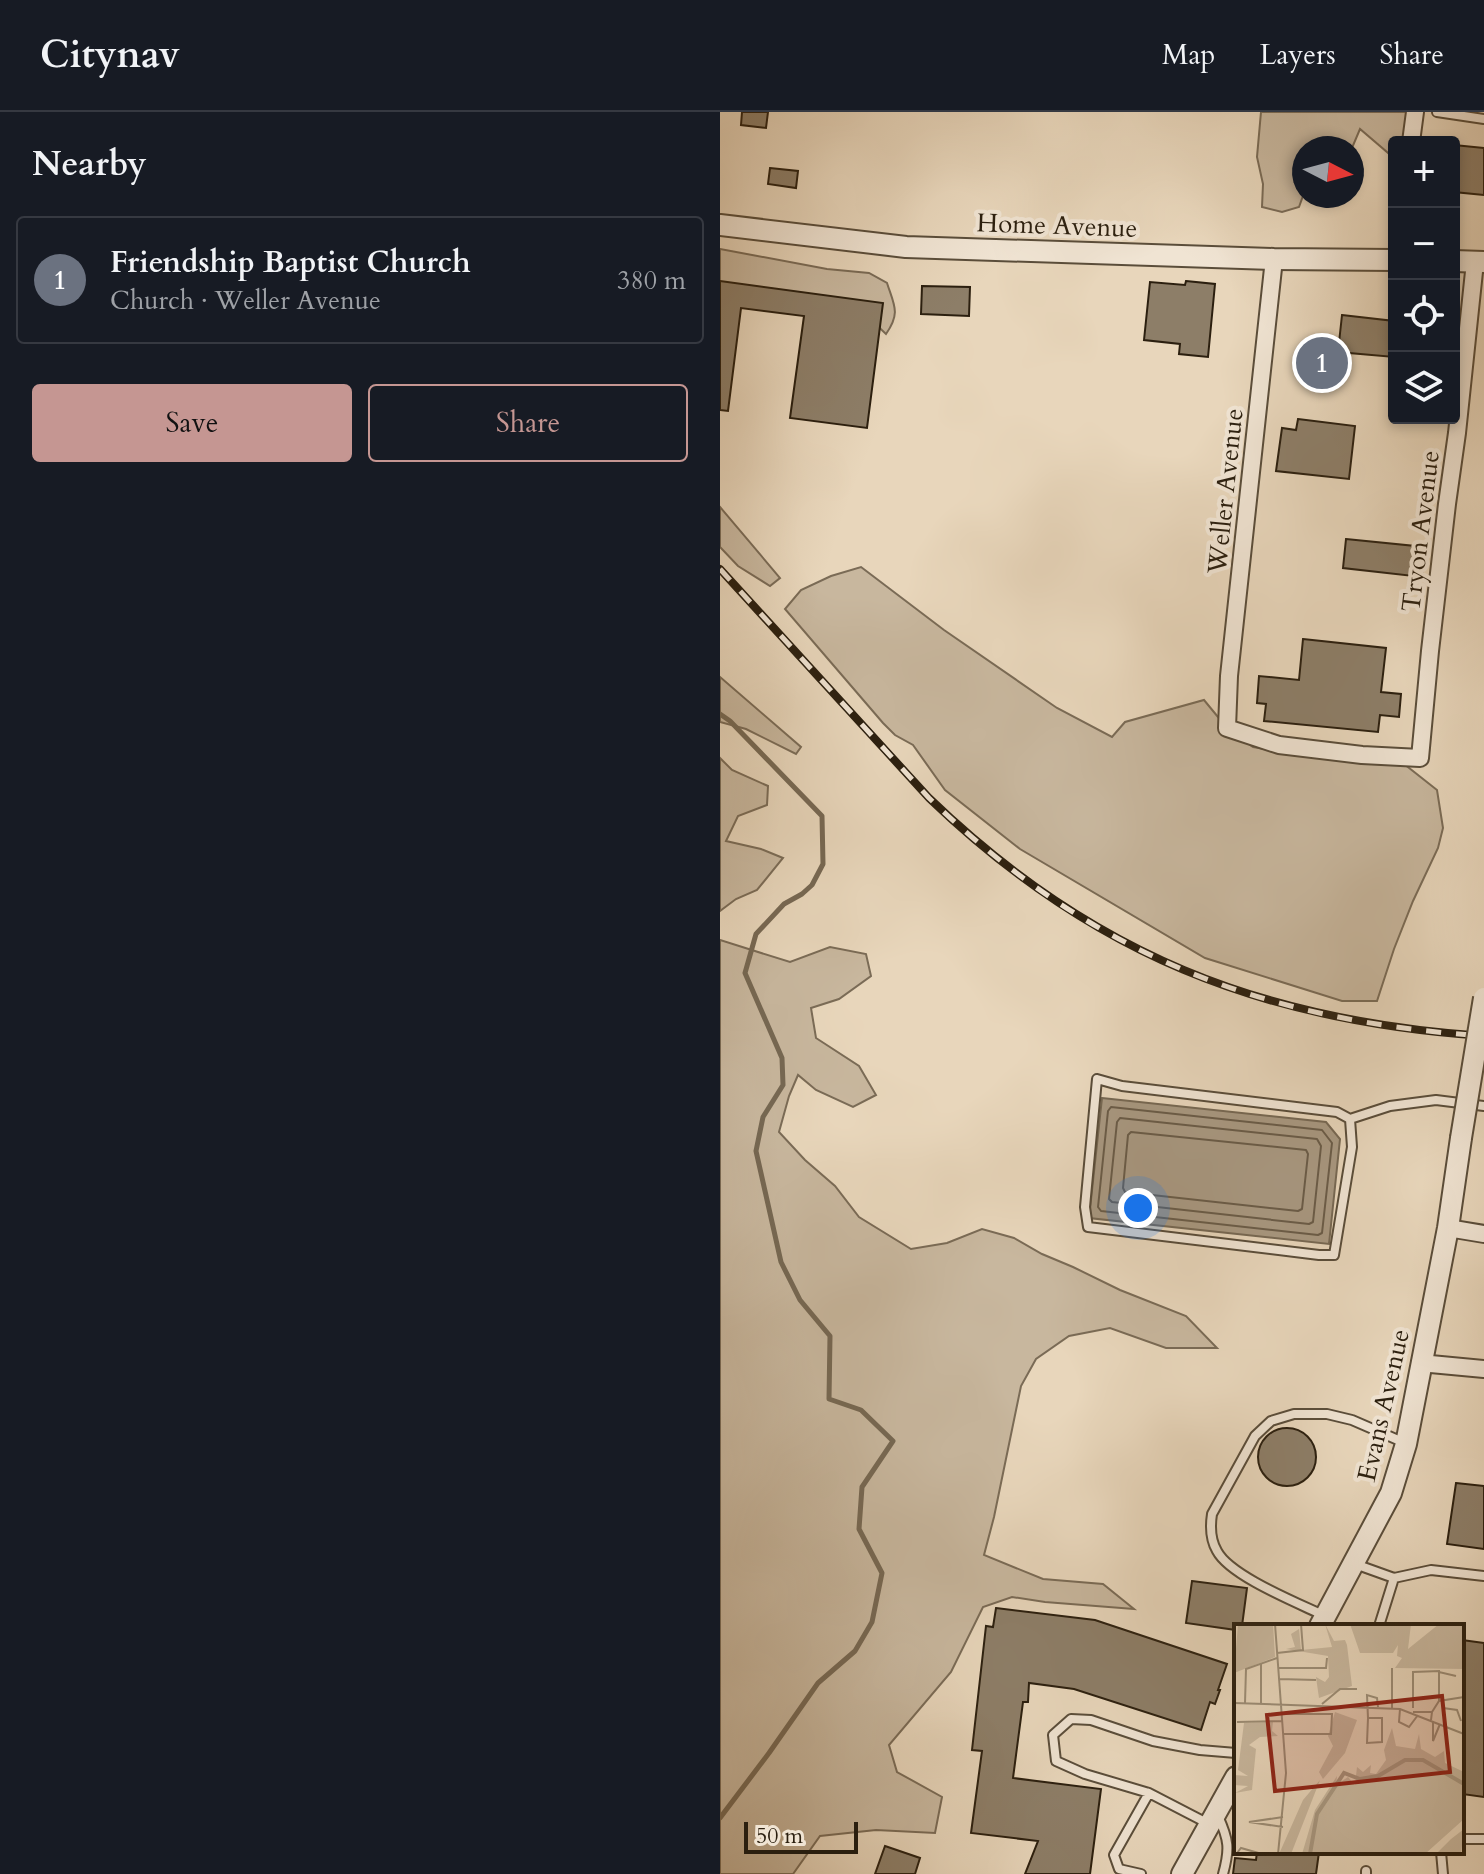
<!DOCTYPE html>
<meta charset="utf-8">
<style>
body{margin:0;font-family:Cardo,serif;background:#20242c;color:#f1f3f6}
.controls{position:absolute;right:24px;top:24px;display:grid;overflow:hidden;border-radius:8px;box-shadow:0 4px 12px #0003}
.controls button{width:72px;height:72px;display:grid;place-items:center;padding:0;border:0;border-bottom:2px solid #363941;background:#171b24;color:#f1f3f6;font:40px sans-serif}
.compass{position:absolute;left:572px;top:24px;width:72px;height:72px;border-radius:50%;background:#171b24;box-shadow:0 4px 12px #0003;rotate:96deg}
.scale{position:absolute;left:24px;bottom:20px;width:114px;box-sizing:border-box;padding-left:8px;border:4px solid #2b1f0f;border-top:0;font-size:22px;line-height:28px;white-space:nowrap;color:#2b1f0f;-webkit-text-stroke:6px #f0e4d3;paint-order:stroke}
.you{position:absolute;left:418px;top:1096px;width:28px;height:28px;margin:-20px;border:6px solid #fff;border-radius:50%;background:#1a73e8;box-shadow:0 0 0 12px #1a73e833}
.badge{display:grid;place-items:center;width:52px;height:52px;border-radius:50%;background:#c59692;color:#fff;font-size:26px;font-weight:700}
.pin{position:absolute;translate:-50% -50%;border:4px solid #fff;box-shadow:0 2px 8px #0006}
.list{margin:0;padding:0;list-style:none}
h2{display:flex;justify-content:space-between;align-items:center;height:104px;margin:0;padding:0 32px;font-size:34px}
h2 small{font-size:26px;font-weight:400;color:#9ea1a6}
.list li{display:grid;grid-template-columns:52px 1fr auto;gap:24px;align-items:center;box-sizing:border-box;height:128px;margin:0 16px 16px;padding:0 16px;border:2px solid #363941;border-radius:8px}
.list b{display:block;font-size:30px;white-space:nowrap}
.list p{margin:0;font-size:26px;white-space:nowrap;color:#9ea1a6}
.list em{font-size:26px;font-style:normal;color:#9ea1a6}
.actions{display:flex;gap:16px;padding:24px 32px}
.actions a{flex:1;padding:18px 0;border:2px solid #c59692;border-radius:8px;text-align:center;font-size:28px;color:#c59692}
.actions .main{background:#c59692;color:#111}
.icon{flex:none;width:44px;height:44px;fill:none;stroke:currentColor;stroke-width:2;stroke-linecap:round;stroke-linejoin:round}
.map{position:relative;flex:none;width:764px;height:1762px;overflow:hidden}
header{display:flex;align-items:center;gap:48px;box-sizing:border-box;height:112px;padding:0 40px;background:#171b24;border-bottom:2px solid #363941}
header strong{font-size:38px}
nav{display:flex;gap:44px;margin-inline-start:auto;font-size:28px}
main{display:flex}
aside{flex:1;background:#171b24}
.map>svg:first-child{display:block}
</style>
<header>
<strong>Citynav</strong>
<nav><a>Map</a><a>Layers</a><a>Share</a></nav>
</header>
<main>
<aside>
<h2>Nearby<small></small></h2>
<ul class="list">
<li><span class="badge" style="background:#6b7280">1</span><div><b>Friendship Baptist Church</b><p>Church · Weller Avenue</p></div><em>380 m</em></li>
</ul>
<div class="actions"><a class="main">Save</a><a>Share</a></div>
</aside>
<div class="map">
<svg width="764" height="1762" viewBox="0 0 764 1762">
<rect width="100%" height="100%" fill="#e8d6bb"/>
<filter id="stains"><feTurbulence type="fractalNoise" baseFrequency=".0025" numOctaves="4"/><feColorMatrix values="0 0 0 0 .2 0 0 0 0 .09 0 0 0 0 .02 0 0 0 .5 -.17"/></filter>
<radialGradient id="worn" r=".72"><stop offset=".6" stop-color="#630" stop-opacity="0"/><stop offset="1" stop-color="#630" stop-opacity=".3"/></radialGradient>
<path fill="#c8b79e" stroke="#7a6b56" stroke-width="2" d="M541 0H688L684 30H674V46L640 17 632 36H602L592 31 591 36H584V81L579 95 562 100 542 95 543 72 537 45Z
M0 137 107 157 149 161 167 171C174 193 181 201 166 222L147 204 0 170Z
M0 395 60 466 50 474 18 454 0 435Z
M141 455 224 518 337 596 392 625 405 610 484 588 507 616 533 635 600 646 651 649 679 648 717 678 723 716 718 736 693 789 674 837 657 889H622L485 846 300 737 225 678 193 633 175 623 163 611 65 497 81 478 111 464Z
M0 565 81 635 76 642 26 617 0 610Z
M0 646 12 658 48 674 47 693 18 704 6 729 41 737 63 746 37 778 16 787 0 799Z
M0 828 70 850 110 835 146 842 151 864 119 887 91 896 96 926 139 954 156 983 133 995 96 978 78 963 69 984 59 1020 85 1048 115 1074 139 1105 191 1137 227 1131 262 1117 294 1126 322 1142 353 1155 400 1178 466 1204 497 1236H446L390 1216 349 1224 316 1247 301 1274 274 1405 264 1443 323 1467 383 1472 414 1497 325 1490 292 1485 263 1495 231 1560 169 1633 177 1660 222 1685 215 1721 156 1718 100 1724 73 1762H0Z"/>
<path fill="#a89881" stroke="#766853" stroke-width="2" d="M382 986 606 1010 620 1027 609 1132 369 1106Z"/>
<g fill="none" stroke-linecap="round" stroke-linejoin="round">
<path stroke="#6a5c48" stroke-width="2" d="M391 995 602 1018 612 1031 602 1121 598 1123 381 1099 378 1095 388 999Z
M400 1006 597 1027 601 1034 593 1110 589 1112 392 1090 389 1087 397 1010Z
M411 1020 586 1038 588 1042 582 1097 578 1099 405 1080 403 1076 408 1023Z"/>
<path stroke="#766853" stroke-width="5" d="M0 602 10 609 102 704 103 752 92 773 82 782 64 792 36 822 25 861 62 946 63 973 43 1005 36 1039 61 1150 80 1188 110 1224 109 1287 141 1298 173 1329 142 1375 139 1417 162 1461 152 1510 135 1539 98 1571 49 1641 0 1706"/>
</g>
<path fill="#8d7e68" stroke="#2b1f0f" stroke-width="2" d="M22 0H48L46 16 21 13Z
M734 33 764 36V83L734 80Z
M50 56 78 59 76 76 48 72Z
M0 169 163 191 147 316 70 306 84 204 21 196 8 299 0 298Z
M466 169 495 172 488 245 459 242 460 232 424 228 430 170 465 173Z
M202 174 250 175 249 204 201 202Z
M622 203 674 209V245L618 240Z
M578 307 635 314 629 367 556 359 562 316 576 318Z
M626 427 705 435 702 465 623 456Z
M583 527 666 536 661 580 681 582 679 605 660 603 658 620 544 609 546 592 537 591 539 564 579 568Z
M538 1345a29 29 0 1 1 58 0a29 29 0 1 1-58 0Z
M736 1371 764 1374V1437L727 1432Z
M472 1469 527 1476 522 1514H516V1518L466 1511Z
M276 1496 375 1508 507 1552 498 1578H500L495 1592 490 1590 481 1618 354 1577 309 1571 308 1590H303L293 1666 381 1677 370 1762H305L318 1729 251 1721 262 1639 252 1638 266 1514 273 1515Z
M742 1528 764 1531V1685L742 1682Z
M165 1734 200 1746 195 1762H155Z
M537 1740H599L596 1762H513L515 1746 536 1748Z"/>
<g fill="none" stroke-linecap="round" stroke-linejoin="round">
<defs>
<path id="service" d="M717 0 764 7
M630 1007 632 1035 614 1143H599L368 1115 365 1095 377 967 402 974 617 1000 630 1007 670 994 716 988 764 994
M635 1452 674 1466 659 1514
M674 1466 711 1458 764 1464
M605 1504C578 1491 510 1464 497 1439 490 1427 490 1415 492 1402L535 1324 551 1309 574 1302H607L632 1308 685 1331
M498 1704C509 1728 510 1737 503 1762
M487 1711 429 1681 365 1662 336 1649 333 1623 351 1607 371 1608 433 1629 480 1638 516 1641
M742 1727H764
M721 1740 723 1762
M421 1762 399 1757 394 1743 429 1681
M646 1762V1759"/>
<path id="minor" d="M691 30 695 0
M554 147 509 564 507 616 559 633 642 643 700 646 710 539 727 392 737 321 755 150
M728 1116 764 1122
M700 1251 764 1257"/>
<path id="tertiary" d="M0 113 186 135 554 147 674 148
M734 149 764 150
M600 1514 671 1381 686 1332 728 1116 741 1026
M462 1762 516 1665"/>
</defs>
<use href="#service" stroke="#5a4d3a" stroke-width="12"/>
<use href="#minor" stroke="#5a4d3a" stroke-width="20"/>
<use href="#tertiary" stroke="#5a4d3a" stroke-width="24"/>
<use href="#service" stroke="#f0e4d3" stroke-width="8"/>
<use href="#minor" stroke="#f0e4d3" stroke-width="16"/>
<use href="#tertiary" stroke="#f0e4d3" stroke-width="20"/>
<defs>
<path id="rail" d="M0 457 209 686C371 842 541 909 764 924"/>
</defs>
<use href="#rail" stroke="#2b1f0f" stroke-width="8"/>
<use href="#rail" stroke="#f0e4d3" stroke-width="5" stroke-dasharray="15" stroke-linecap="butt"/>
<defs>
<path id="tertiary-bridge" d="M741 1026 764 886"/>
</defs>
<use href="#tertiary-bridge" stroke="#5a4d3a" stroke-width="24" stroke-linecap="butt"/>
<use href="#tertiary-bridge" stroke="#f0e4d3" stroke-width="20"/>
</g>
<g text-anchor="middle" stroke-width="8" stroke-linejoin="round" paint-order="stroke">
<g font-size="26" fill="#2b1f0f" stroke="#f0e4d3">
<text transform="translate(337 113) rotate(2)" y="9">Home Avenue</text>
<text transform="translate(505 379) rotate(-84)" y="9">Weller Avenue</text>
<text transform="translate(700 419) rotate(-83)" y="9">Tryon Avenue</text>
<text transform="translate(663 1293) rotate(-77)" y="9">Evans Avenue</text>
</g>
</g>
<g transform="translate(514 1512)">
<rect width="230" height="230" fill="#e8d6bb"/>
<path d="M4 0H39L41 33 0 49ZM91 0 100 17 111 16 113 21 118 62 85 74 82 53 91 58 95 53 94 32 52 25 61 23 57 10 65 5 67 26 98 23ZM116 0H177L174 25 205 0H230V45L161 44 168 34 163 32 164 21 159 29H126ZM101 88 123 96 111 129 89 155 85 148 99 122 94 112ZM39 98 38 107 44 112 26 113 15 121 22 125 18 166 1 169 14 162 0 161V151L14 152 4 146 10 99ZM158 104 162 122 181 125 185 110 187 125 201 133 210 127 211 139 230 148V195L191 230H68L81 186 103 152 102 161 114 153 121 161 123 143 129 148 137 141 136 149 142 150 152 136 150 126ZM86 156 57 230H45L69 176ZM230 205 227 230H202L217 215Z" fill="#c8b79e"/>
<path fill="none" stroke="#a89881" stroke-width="4" d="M76 230 83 190 110 149 126 155 144 152 171 136H189L230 160"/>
<path fill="none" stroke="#9c8d76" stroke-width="2" d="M41 0 52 149 44 230M43 29 69 26 67 0M44 44H92L93 34M158 44V84M45 55 82 56M205 77V48L222 52M0 79 166 85 230 110M11 79 12 45 43 34M27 79V40M88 80 106 65H123M179 84V48L206 47M209 84 223 86 227 97M166 85 165 98 175 103 184 91M179 88H198L197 96M198 88 205 77 230 73M48 90H98L97 110H50M134 94 133 119 148 118V94H134L133 71 143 74 144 83M199 97V117L206 100M3 98 48 97M49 203 15 198 49 193M3 229 7 224 28 230"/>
<path fill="#8f2418" fill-opacity="0.15" stroke="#8f2418" stroke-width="4" d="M208 72 216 148 41 167 33 91Z"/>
<rect width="230" height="230" fill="none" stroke="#2b1f0f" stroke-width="4"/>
</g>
<rect width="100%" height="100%" filter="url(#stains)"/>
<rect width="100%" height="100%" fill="url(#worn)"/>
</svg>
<div class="controls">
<button>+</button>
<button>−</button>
<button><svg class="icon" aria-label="locate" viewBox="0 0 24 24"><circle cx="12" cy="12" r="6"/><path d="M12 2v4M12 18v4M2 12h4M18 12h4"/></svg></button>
<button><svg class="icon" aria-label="layers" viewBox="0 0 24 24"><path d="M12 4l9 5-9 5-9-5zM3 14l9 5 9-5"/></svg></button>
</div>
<svg class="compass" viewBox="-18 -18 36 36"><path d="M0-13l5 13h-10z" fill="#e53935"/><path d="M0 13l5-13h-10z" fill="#9ea1a6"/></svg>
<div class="scale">50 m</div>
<div class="you"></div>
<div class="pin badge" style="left:602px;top:251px;background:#6b7280">1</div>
</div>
</main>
